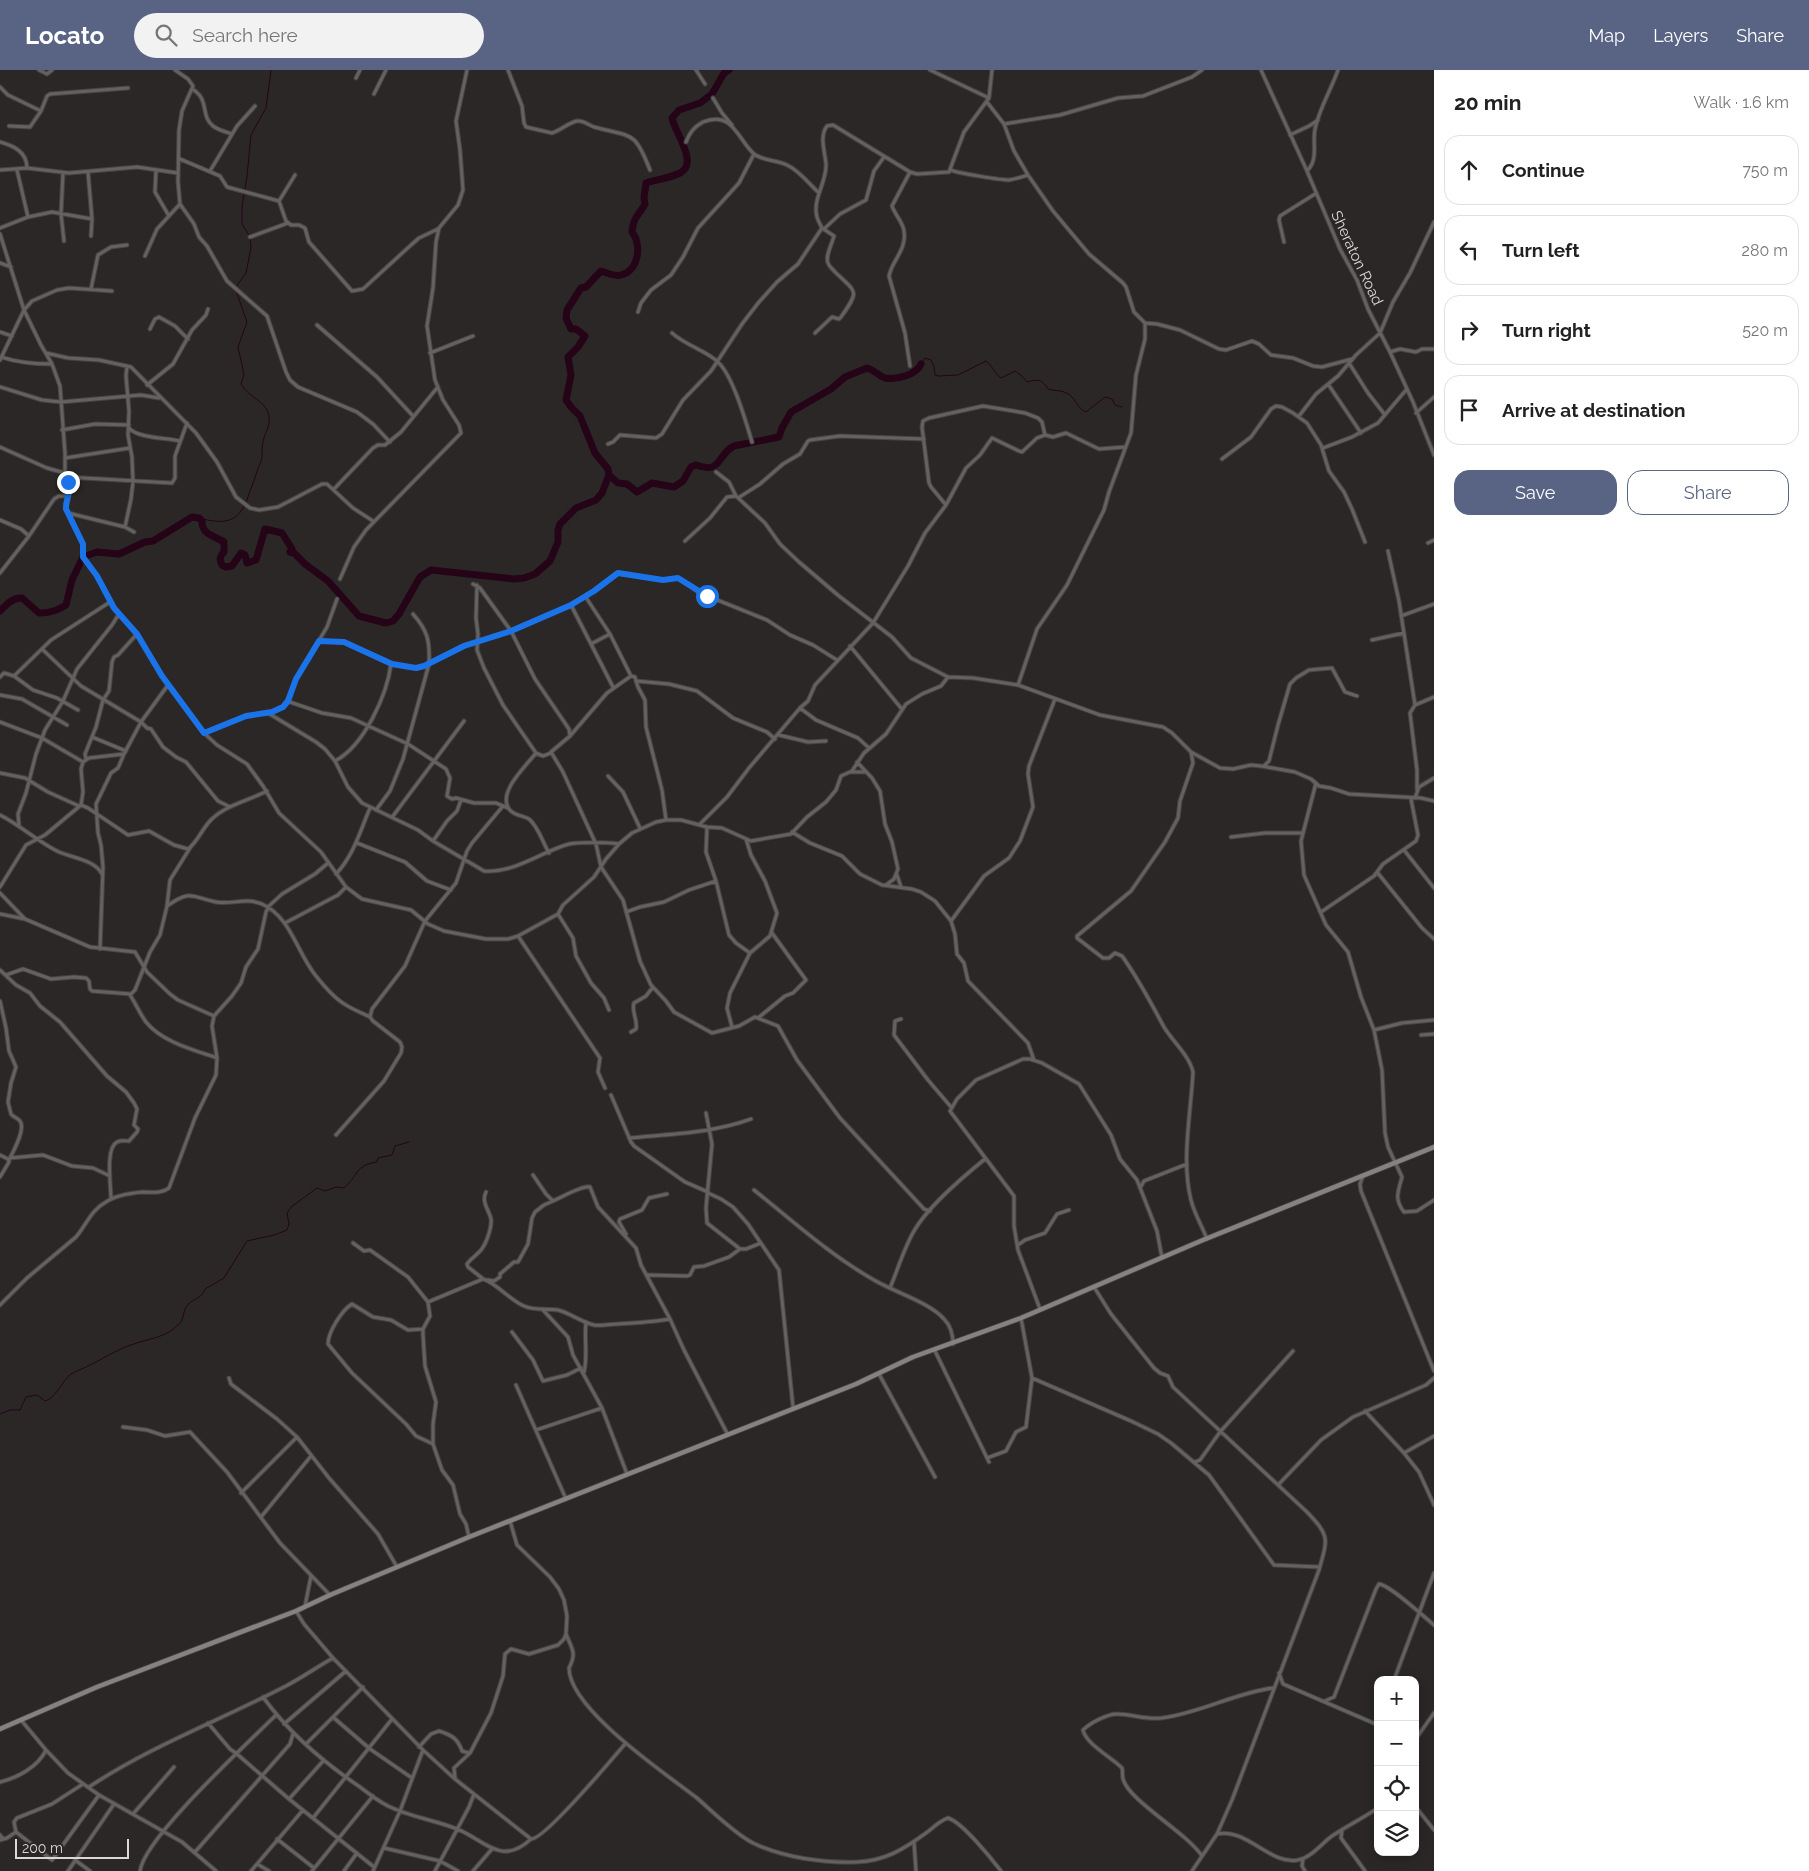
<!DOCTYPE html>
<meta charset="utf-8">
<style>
body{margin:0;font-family:Raleway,sans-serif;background:#f2f2f2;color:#222}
.controls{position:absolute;right:15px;bottom:15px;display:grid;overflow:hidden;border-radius:10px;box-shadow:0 2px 12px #0003}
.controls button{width:45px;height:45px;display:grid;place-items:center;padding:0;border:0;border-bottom:1px solid #e0e0e0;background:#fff;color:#222;font:25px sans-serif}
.scale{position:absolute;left:15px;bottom:12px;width:114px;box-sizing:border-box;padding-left:5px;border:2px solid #dbd9d8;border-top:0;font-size:14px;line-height:18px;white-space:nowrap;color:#dbd9d8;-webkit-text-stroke:4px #2a2726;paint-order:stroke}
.stop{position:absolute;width:15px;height:15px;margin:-11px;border:4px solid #1a73e8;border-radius:50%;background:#fff}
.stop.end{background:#1a73e8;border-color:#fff;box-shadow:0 1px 5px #0008}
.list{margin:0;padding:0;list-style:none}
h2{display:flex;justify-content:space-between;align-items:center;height:65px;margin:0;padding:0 20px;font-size:21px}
h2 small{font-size:16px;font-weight:400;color:#767676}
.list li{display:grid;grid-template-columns:32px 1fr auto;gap:15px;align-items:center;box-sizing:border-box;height:70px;margin:0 10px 10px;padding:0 10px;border:1px solid #e0e0e0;border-radius:15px}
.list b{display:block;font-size:19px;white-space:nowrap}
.list em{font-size:16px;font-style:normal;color:#767676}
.actions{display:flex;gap:10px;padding:15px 20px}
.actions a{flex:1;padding:11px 0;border:1px solid #596485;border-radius:15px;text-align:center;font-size:18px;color:#596485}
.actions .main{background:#596485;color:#fff}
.icon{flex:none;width:28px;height:28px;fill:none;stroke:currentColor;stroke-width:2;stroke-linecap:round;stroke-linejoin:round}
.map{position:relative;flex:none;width:1434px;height:1801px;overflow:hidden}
header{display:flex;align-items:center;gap:30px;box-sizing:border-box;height:70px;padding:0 25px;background:#596485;color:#fff}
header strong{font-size:24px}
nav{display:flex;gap:28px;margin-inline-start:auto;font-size:18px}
.search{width:350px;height:45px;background:#f2f2f2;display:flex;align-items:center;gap:12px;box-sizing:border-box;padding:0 18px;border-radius:28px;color:#767676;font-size:19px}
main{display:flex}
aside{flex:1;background:#fff}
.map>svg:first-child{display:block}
</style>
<header>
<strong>Locato</strong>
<div class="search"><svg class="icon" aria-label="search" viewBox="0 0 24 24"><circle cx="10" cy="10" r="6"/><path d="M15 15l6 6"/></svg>Search here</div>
<nav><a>Map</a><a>Layers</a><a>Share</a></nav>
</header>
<main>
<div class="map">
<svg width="1434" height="1801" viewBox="0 0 1434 1801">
<rect width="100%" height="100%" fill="#2a2726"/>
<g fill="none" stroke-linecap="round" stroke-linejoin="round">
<path stroke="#250418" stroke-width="1" d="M921 294 925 288 931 290 934 296 935 305 939 306 958 305 986 291C993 296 994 303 1001 308L1015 301 1022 306 1027 312C1038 309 1042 309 1048 319 1055 321 1066 320 1072 327 1077 333 1078 338 1086 342L1105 327 1112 329 1115 335 1122 337
M199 448C229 456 241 451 250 421 253 413 256 406 258 398 264 389 261 382 263 372 264 365 268 360 269 353 272 332 249 329 241 314L244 304 238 277 247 252 235 218 246 203 251 178 250 167 242 154V137L247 106 251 65 266 38 271 0
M0 1344 10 1340H20L26 1327 37 1325 45 1331C56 1328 62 1311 71 1304 78 1300 85 1298 92 1294 106 1287 118 1279 134 1274 150 1268 166 1268 179 1254 184 1250 183 1242 186 1237 191 1229 202 1229 205 1219L224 1208 247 1171 274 1165 287 1160 289 1154 287 1143 291 1137 317 1118 325 1121 336 1117 344 1118C358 1106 355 1095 377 1092L378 1088 392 1085 395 1076 409 1072"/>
<path stroke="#250418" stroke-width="7" d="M609 405 618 413 627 414 637 422 652 413 674 417 683 411 691 397 696 395C722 405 717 384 734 376L779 367 782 358 791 342 831 319 845 307 867 298C874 300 879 306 885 308 897 310 916 305 921 294
M0 541C6 535 13 527 22 528L39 543C50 543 56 541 66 535L72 510 83 487 97 482 119 484 145 472 153 471 192 447 199 448 202 451C202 465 213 465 224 472V482C220 486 219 489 222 495L226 497 232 496 241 483 245 485 247 493 256 490 265 459 282 463 292 479 290 482 294 483 305 494 328 511 359 546 386 553 393 551 399 544 420 507 431 500 514 509 524 508 535 504 550 491 558 472V460L560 454 576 438 596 430 602 423 609 405 608 399 595 383 580 346 571 337 566 330 571 305 568 287 578 277 585 266 576 259H571L566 248 567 240 581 218 586 217 601 201C607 203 615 207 621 205 639 201 642 174 632 162 634 145 638 147 645 134L644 128 646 113C656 110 670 108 680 103 699 93 675 63 672 48L679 40 700 33 712 24 724 3 729 0"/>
<defs>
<path id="street" d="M39 0 47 4 52 0
M175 0 188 9 193 16 182 41 179 60 178 112 180 134 194 154 199 167 207 176 227 211 267 246 286 302 290 310 298 317 357 342 373 354 390 372
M508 0 522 36 524 53 526 57 552 63C561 60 568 53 577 51 584 50 588 55 594 57 633 67 635 61 650 100
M696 0 705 14
M930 0 989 28
M1261 0 1307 101 1340 179 1357 210 1368 239 1390 282 1413 332 1434 385
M356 8 360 0
M0 17 8 25 41 41
M192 19C210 29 200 46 213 56 218 60 226 62 232 64
M374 24 386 0
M713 28 722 43 732 55
M987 32 1004 54 1014 81 1028 105 1053 141 1089 184 1123 213 1126 217 1134 242 1145 253V269L1136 305 1131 363 1109 422 1104 440 1067 515 1037 559 1018 615
M1004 54 1060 45 1118 28 1143 26 1192 7 1202 0
M9 56 30 57 41 41 47 26 50 24 128 18
M1290 65 1309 56 1318 50
M0 72C14 76 27 82 27 98
M686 72C690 62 694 57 703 52 733 40 738 70 754 84 763 91 777 90 787 95 800 101 809 114 819 123
M180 89 220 106 227 117 279 131 295 105
M0 100 27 98 69 103 137 97 178 103
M17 100 28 147
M156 100 155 122 169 146
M951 100C956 103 1002 110 1009 110 1015 109 1022 107 1028 105
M210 101 237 56 255 36
M1307 101C1319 89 1312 74 1315 59 1319 39 1331 20 1338 0
M88 102 92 149 91 166
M63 103 61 144 64 171
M279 131 286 151 291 155H299L305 158 309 172 352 221 363 219 411 175 419 168 438 159
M0 158 28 147 52 142 92 149
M824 159 840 144 866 130 874 101 884 87
M0 164 24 240 41 275 52 294 60 316 65 383V403L70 421 66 439 83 474V487L97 506 114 538 137 564 162 606 204 663 217 675 247 694 263 716 279 743 321 782 346 817 362 829 411 840 428 854 444 861 486 869H508L518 866 558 844 563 835 594 807 606 789 619 774 632 763 656 752 666 750H681L707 757 722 758 751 771 791 764 807 747 826 732 836 720 841 706 852 701 864 683 886 664 906 634 922 624 941 616 948 607 973 608 1018 615 1100 645 1163 657 1172 663 1191 682 1220 698 1233 699 1251 695 1261 696 1295 702 1311 709 1319 716 1331 718 1349 724 1421 728 1434 731
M250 167 288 153
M1284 172 1279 150 1280 146 1315 124
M145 186 157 159 180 134
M0 193 11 197
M91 219 98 185 111 177 127 175
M638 242 641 233 651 220 671 205 683 187 698 158 739 113 754 84
M1145 253 1157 254 1180 260 1219 279 1226 280 1252 271 1259 274 1271 285 1293 288 1313 296 1322 297 1352 289
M317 255 377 307 413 346
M150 259 155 249 159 247 175 256 188 269
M0 262 12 266
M672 263C685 275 707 281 718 292 733 306 746 352 752 372
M815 263 832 247 839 249 841 247C860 220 857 223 835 202 833 199 829 197 828 193 825 186 832 174 834 166L822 158
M1390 282 1400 279 1416 282 1422 279H1434
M46 283 68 288 99 290 131 297 196 363 217 392 236 427 250 438 259 440 278 437 322 414H327L353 438 373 451
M430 283 473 266
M1 287C19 293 34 294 52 294
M0 290 24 240 32 231 57 220 69 218 112 221
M1349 293 1368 323 1385 345
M910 296 905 263 889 206C892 190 907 180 904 161 903 152 895 145 892 136L910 102
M1328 314 1361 363
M147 315 173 294 192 260 206 245 208 239
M0 317 42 330 61 332 141 325 159 328
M1416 343 1434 327
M1299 346 1316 324 1338 306 1356 285 1380 263 1393 232 1410 203 1434 152
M129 358C137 368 167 368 180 371
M62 360 95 354 129 355
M608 374 613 372 620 365 656 368 662 364 683 330 711 301 742 254 759 232 777 212 798 194 822 158C820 154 818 151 817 147 812 129 827 112 826 94 825 82 819 66 827 56L833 55 910 102 917 104 949 102 964 62 989 28 992 0
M0 377 47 398 65 403
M1323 378 1352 367 1378 353 1406 320
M65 388 130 378
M1222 389 1251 367 1271 339 1276 336 1282 337 1293 343 1307 353 1321 375 1329 401 1344 422 1352 439 1365 472
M716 402 729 412 736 426 765 453 780 474 799 492 839 526 892 567 911 588 948 607
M66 407 172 413 175 408V386L187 353
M334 419 373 378 378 375H385L401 362 437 318
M738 428 760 414 783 394 800 384 808 371 810 370 840 366 924 369
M946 435 931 417 929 413 922 357 923 351 929 348 983 336 1025 343 1038 348 1042 352 1045 365
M68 443 125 457 134 462
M0 450 21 459 29 466
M125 457 131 429 133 412 132 387 128 365 129 341 126 306 127 296
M685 471 710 448 727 427 736 426
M1428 473 1434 470
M1388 481 1399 531 1415 635
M0 503 29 466 54 429 59 426H69
M340 509 354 477 366 460 461 363 459 355 443 330 435 310 427 256 433 218 436 172 439 158 458 135 463 120 460 80 456 51 467 0
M473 514 480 518 511 561 535 609 569 659 570 666
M477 515 476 548 478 564 477 580 484 598 503 635 536 683 543 686 551 683
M585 526 610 564 631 606
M571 535 613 617
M1401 546 1434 534
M1372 570 1404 563
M319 571 344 572 391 594 416 598 424 596 465 575 511 561 571 535 594 521 617 503 663 510 678 508 700 523 767 550 790 565 813 575 837 590
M591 574 610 564
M850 576 901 638
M42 579 81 616 141 652 147 658 151 659 163 677 176 687 186 692 218 731 230 737
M14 606 51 570 110 532
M0 607 4 603 14 606 33 620 57 628 78 640
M636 611 638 617 645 630 646 657 662 720 666 750
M0 625 22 629 67 655
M287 631 322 643 351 648 408 674 446 699 450 708 447 726 452 729 456 728 474 733H496L508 738
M800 638 816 650 858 668 869 678
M268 643 316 672 325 679 335 691 348 717 362 733 418 760 433 771 484 801C516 803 540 782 569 774 581 772 607 772 619 774
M0 652 42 668 83 692
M204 663 246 646 272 642 283 637 287 631 296 609 327 557 337 529
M779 665 808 672 826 671
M92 667 126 681
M775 669 767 662 733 648 697 621 669 614 636 611 635 607 631 606 607 623 570 666 551 682 563 702 596 774 601 797 623 830 640 891 651 915 666 931 674 942 712 963 739 956 755 947 778 956 797 990 840 1048 924 1139 930 1141
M1191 682 1193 693 1180 731 1178 748 1165 772 1131 821 1077 866V868L1103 888H1109L1115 883 1122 886C1138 908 1151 933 1164 957 1173 972 1189 985 1193 1002 1191 1042 1181 1091 1191 1130 1194 1143 1202 1156 1207 1169
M536 683C527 695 497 722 509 739 514 746 523 745 529 749 538 756 543 773 549 783
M86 689 85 684 96 657 103 630 109 621 112 592 114 587 118 585 137 564
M335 691C364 676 387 625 391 594
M857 692 872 708 880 721 885 754 892 772 898 799 894 809 886 815
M1264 696 1269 691 1278 655 1290 614 1296 608 1309 600 1332 598 1345 622 1357 626
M850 702H866
M0 703 25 708 48 722 79 736
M608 706 623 722 640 758
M1316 713 1301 771 1304 805 1326 855 1348 882 1361 927 1374 960 1382 1000 1385 1063 1388 1077 1402 1107C1398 1122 1394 1129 1404 1142L1417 1141 1434 1130
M1417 720V700L1410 643 1415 635 1434 627
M1415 728 1419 717 1434 708
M81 735 83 722 81 699 83 692 89 688 124 684 141 652 168 615
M376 740 390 721 403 689 429 594C430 571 428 561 413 544
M0 745C20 755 37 771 57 781 71 788 94 789 102 804
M393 746 464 651
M700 754 727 727 749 698 800 638 808 631 815 615 873 553 908 496 925 463 946 435 966 398 980 385 992 368 1019 381 1022 382 1037 368 1045 365 1053 367 1066 363 1099 379 1125 377
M19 755 18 744 26 723 36 684 45 660 63 631 77 599 112 555 119 544
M707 757 706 782 716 811 729 865 736 873 750 883
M792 762 810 773 842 786 860 804 882 815 912 819 921 822 935 831 951 851 955 864 957 884 964 893 968 911 1028 973 1034 990
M1231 767 1265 763H1302
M433 771 447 751 457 741 461 730
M357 773 405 792 427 811 451 820
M1404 780 1434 818
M1377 802 1422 858 1434 869
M336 804C354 785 360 761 370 738
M897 805 901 817
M0 817 26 775 45 765 81 735 88 738 128 765 149 761 174 775 188 779C198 772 203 756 213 748 227 735 250 730 267 721
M0 823 25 849
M167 836 170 810 190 778
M626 842 640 837 664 832 689 820 716 811
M1321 842 1374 806 1383 794 1416 771 1418 765 1411 729
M0 844 25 849 90 877 135 882 147 902 170 924 178 930 214 946
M558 844 573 868 576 886 591 913 604 928 609 940
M951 851 984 806 1009 788 1020 771 1033 737 1028 704 1029 696 1055 629
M285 853 338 825 346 817
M518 866 600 988 598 1002 605 1018
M100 879 103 797 101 775 98 763 96 734 111 703 118 698 124 684
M0 900 16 915 30 923 40 936 60 952 107 1006 126 1022 134 1033 137 1039 134 1055 138 1059 137 1062 129 1071C125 1071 121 1070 117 1072 105 1078 111 1116 111 1129
M6 905 23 899 51 909 74 907 86 908 89 911 90 919 92 921 131 924 135 920 150 882 160 865 167 836C191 819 191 827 216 832 232 835 245 827 262 834 291 847 297 883 316 906 324 916 335 929 346 935 354 940 362 943 370 947
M130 925C136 934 140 944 146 952 162 972 194 980 217 988
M0 931 6 958 9 981 16 997 11 1013 8 1032 11 1044C13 1047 18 1048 20 1051 26 1059 13 1082 9 1090
M758 948 785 926 793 923 806 910 772 863
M901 949 895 951 894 965 928 1010 951 1037
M732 957 727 938 730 923 750 883 770 866 777 843 765 811 751 785 746 769
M1374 960 1402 953 1434 950
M631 962 636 959C638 949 631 942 634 933L646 926 653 917
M1421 965 1434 964
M611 1025 631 1072 634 1076 685 1112 708 1122
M706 1043 712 1074 706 1138 707 1153 740 1179
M336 1065 384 1011 401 983 402 977 400 972 373 951 370 947 372 939 405 896 425 851 456 813 467 781 472 773 503 736
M629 1068C670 1064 713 1063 751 1049
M0 1085 8 1089 9 1092 0 1107
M10 1088 43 1085 72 1096 93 1098 110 1106
M533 1105 546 1124 553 1131C562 1127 583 1115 590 1117L598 1137 636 1178 641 1195 670 1249 684 1280 728 1365
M1363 1106 1360 1114 1361 1121 1434 1301
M1140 1118 1144 1111 1187 1094
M754 1120C793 1151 830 1185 874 1210 894 1222 929 1232 944 1249 951 1256 953 1265 953 1274
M708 1123 721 1129 733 1137 748 1154 779 1200 793 1337
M626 1164 619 1152 620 1149 642 1140 649 1128 667 1124
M353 1173 364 1181 370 1180 408 1207 428 1232 430 1246 423 1259V1265L425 1296 436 1332 433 1354V1374L442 1400 453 1415 460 1444 466 1454 469 1467
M1018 1175 1025 1170 1045 1163 1057 1144 1069 1140
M648 1205 687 1206 690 1205 694 1197 704 1196 729 1187 740 1179H746L761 1173
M482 1208 468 1197 467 1194C470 1189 477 1185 481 1180 486 1174 492 1158 491 1149 489 1140 481 1132 486 1122
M488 1210 494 1211 500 1207V1204L514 1192H518L528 1174 532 1148 535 1142 544 1135 553 1131
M1094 1217 1111 1244 1154 1298 1160 1303 1168 1306 1173 1317 1307 1442C1330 1466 1328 1468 1319 1500L1232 1730 1217 1764 1192 1801
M890 1218C898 1199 904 1178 914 1161 927 1138 964 1106 985 1089
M428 1232 483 1209C495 1212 511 1231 524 1236 535 1241 547 1238 558 1240 570 1243 581 1252 594 1255 601 1256 609 1254 617 1254 635 1253 652 1252 670 1249
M0 1235 27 1208 76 1167C87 1154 91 1140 106 1132 116 1125 131 1123 143 1122 152 1122 161 1124 169 1118L195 1048 216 1005 217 988 212 956 214 946 232 926 241 913 246 897 258 879 266 842 269 836 282 824 315 804 328 793
M1040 1239 1018 1180 1014 1156V1126L950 1041 957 1029 976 1010 1023 989H1030L1042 993 1079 1014 1111 1065 1120 1089 1137 1110 1157 1161 1162 1188
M543 1240 568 1267 573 1285 602 1338 627 1404
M423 1259 408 1260 391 1250 373 1247 352 1234C342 1240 328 1262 328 1274L352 1303 406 1354 416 1366 433 1374
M512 1262 533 1290 543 1311 567 1305 581 1298
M935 1281 989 1392
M584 1302C588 1286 584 1269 586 1252
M879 1304 935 1407
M229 1308 231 1314 277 1349 297 1367 329 1408 378 1464 397 1497
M1032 1308 1131 1351 1158 1364 1171 1373 1209 1405 1274 1495 1320 1497
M516 1315 566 1429
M1365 1341 1404 1383 1434 1366
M123 1357 147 1360 165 1366 190 1362 227 1402 280 1473 330 1525
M536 1360 602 1338
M1404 1383 1419 1402 1434 1435
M987 1388 1006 1381 1016 1362 1026 1357 1032 1308 1021 1248
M1195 1392 1200 1390 1220 1362 1293 1281
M1278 1415 1321 1370 1353 1347 1426 1315 1434 1308
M241 1423 297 1367
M261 1447 311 1386
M305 1536 311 1506
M296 1541 304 1554 333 1588 423 1680 455 1709 531 1769C544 1770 613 1688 625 1674
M566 1564C572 1579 577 1583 569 1598 569 1639 666 1704 697 1728 713 1742 735 1764 753 1773 784 1788 824 1793 857 1792 885 1791 904 1779 926 1763 933 1758 939 1751 948 1748 962 1752 991 1788 1001 1801
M1279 1603 1283 1614 1378 1655
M1394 1610 1434 1503
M263 1627C289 1663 323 1692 360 1717 369 1724 378 1731 388 1736 410 1747 435 1750 457 1759 485 1770 501 1797 531 1769
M1325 1631 1334 1627 1376 1519 1379 1514C1390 1515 1424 1547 1434 1555
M334 1648 370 1679 412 1708
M21 1650 46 1680 68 1703 99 1725 182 1772 216 1801
M208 1653 230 1679 237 1684 289 1729 374 1797
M284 1654 346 1601
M1415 1670 1434 1643
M306 1674 363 1617
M419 1677 431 1664 439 1661C452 1665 458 1669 462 1681L469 1683
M455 1708 454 1698 470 1683 491 1643 503 1606 505 1584 511 1579 529 1584 558 1575 564 1569 566 1564 567 1546 564 1530 559 1519 550 1507 517 1475 510 1451
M0 1712C17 1708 38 1697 46 1680
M89 1717C149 1677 216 1652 280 1619 299 1610 315 1598 333 1588
M289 1729 324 1690
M1415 1736 1434 1760
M133 1744 174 1697
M313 1748 392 1649
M1342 1760 1341 1768 1365 1801
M16 1762 52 1790 99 1725
M1217 1764C1246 1757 1271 1796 1298 1790 1311 1788 1322 1773 1332 1766 1347 1756 1363 1748 1378 1738
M0 1765 3 1769
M277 1769 314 1798
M0 1770 7 1768 16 1762 14 1752 17 1748 52 1734 83 1714
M914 1772 916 1801
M384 1778 440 1791 458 1801
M195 1782 290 1674 293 1664
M1202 1786C1186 1762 1129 1731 1123 1709 1122 1705 1123 1701 1122 1698 1111 1687 1086 1674 1083 1660 1090 1653 1107 1644 1117 1644 1132 1644 1146 1650 1162 1648 1200 1643 1235 1623 1273 1618
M1303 1789 1302 1796 1305 1801
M75 1790 90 1801
M257 1794 269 1801
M68 1801 114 1734
M140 1801C144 1768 248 1673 276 1645
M251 1801 303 1740
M312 1801 373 1726
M344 1801 357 1783
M373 1801 400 1741 423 1680
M435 1801 469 1737 474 1724
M473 1801 492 1779"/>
<path id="secondary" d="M0 1659 97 1617 296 1541 330 1525 469 1467 856 1314 913 1287 1021 1248 1203 1170 1434 1077"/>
</defs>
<use href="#street" stroke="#464342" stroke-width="5"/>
<use href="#secondary" stroke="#464342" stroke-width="6"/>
<use href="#street" stroke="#636261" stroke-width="3"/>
<use href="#secondary" stroke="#858381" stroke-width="4.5"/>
</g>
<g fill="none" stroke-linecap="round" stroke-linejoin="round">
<path stroke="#1a73e8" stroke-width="6" d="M68 412C72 423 65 429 66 439L83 474V487L97 506 114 538 137 564 162 606 204 663 246 646 272 642 283 637 288 631 296 609 319 571 344 572 392 594 416 598 424 596 464 576 511 561 571 535 594 521 618 503 663 510 678 508 707 526"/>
</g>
<g text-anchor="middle" stroke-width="5" stroke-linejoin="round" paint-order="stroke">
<g font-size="15" fill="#dbd9d8" stroke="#2a2726">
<text transform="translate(1357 188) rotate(65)" y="5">Sheraton Road</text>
</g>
</g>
</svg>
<div class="controls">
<button>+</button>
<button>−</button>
<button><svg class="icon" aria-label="locate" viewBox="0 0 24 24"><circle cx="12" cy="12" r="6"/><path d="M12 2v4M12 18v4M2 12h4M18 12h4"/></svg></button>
<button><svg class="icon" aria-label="layers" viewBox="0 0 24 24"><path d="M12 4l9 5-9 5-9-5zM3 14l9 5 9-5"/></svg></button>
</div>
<div class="scale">200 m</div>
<div class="stop" style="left:707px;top:526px"></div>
<div class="stop end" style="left:68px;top:412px"></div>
</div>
<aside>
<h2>20 min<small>Walk · 1.6 km</small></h2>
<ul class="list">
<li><svg class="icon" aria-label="ahead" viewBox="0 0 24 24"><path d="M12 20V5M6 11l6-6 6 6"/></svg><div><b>Continue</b></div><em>750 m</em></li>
<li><svg class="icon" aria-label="left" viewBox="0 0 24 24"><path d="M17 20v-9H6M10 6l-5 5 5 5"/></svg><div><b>Turn left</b></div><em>280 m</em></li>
<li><svg class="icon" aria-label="right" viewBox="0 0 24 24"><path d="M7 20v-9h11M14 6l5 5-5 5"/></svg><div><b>Turn right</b></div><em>520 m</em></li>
<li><svg class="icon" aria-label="arrive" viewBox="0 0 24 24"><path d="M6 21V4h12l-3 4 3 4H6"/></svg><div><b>Arrive at destination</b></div></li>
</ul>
<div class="actions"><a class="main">Save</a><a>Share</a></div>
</aside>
</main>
